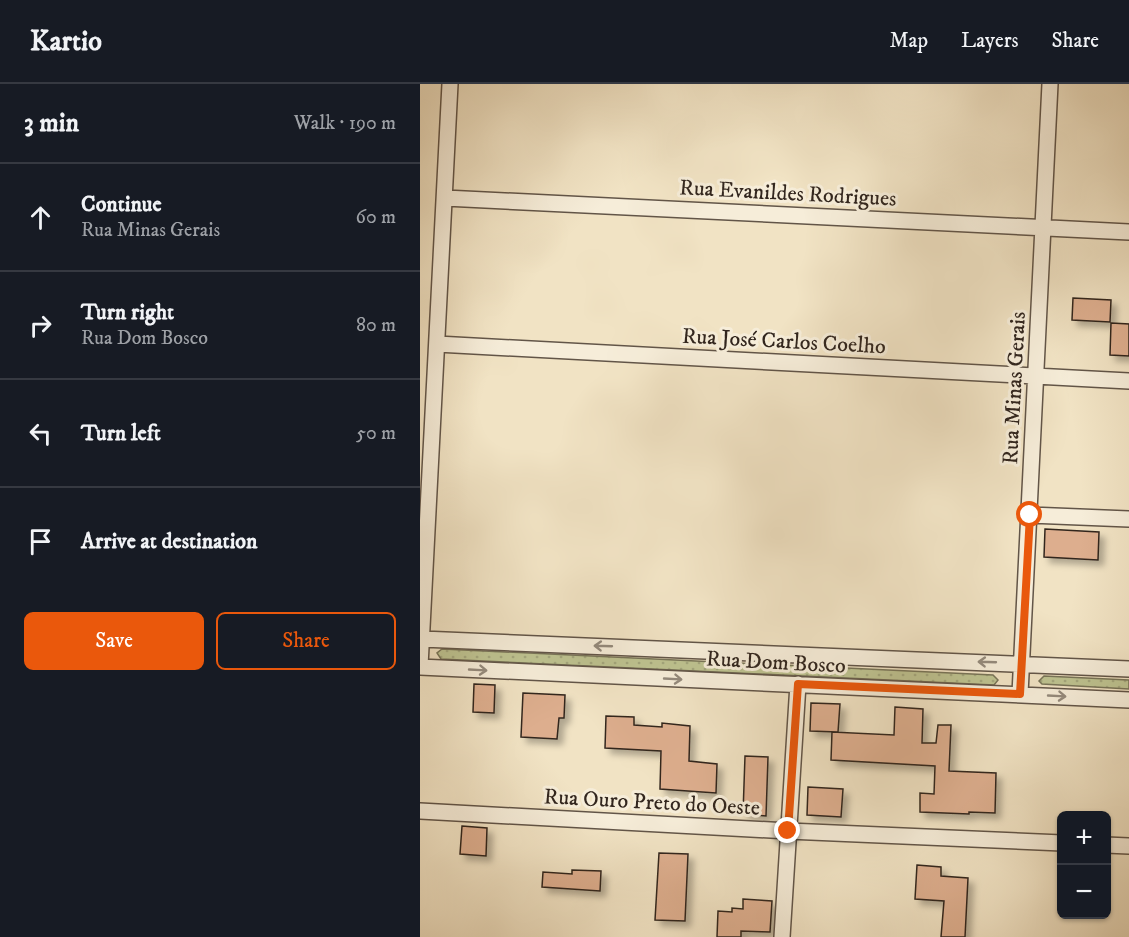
<!DOCTYPE html>
<meta charset="utf-8">
<style>
body{margin:0;font-family:"IM FELL DW Pica",serif;background:#20242c;color:#f1f3f6}
.controls{position:absolute;right:18px;bottom:18px;display:grid;overflow:hidden;border-radius:9px;box-shadow:0 2px 4px #0004}
.controls button{width:54px;height:54px;display:grid;place-items:center;padding:0;border:0;border-bottom:2px solid #363941;background:#171b24;color:#f1f3f6;font:30px sans-serif}
.stop{position:absolute;width:18px;height:18px;margin:-14px;border:4px solid #ea580c;border-radius:50%;background:#fff}
.stop.end{background:#ea580c;border-color:#fff;box-shadow:0 2px 6px #0008}
.list{margin:0;padding:0;list-style:none}
h2{display:flex;justify-content:space-between;align-items:center;height:78px;margin:0;padding:0 24px;font-size:26px}
h2 small{font-size:20px;font-weight:400;color:#9ea1a6}
.list li{display:grid;grid-template-columns:39px 1fr auto;gap:18px;align-items:center;box-sizing:border-box;height:108px;padding:0 24px;border-top:2px solid #363941}
.list b{display:block;font-size:22px;white-space:nowrap}
.list p{margin:0;font-size:20px;white-space:nowrap;color:#9ea1a6}
.list em{font-size:20px;font-style:normal;color:#9ea1a6}
.actions{display:flex;gap:12px;padding:18px 24px}
.actions a{flex:1;padding:14px 0;border:2px solid #ea580c;border-radius:9px;text-align:center;font-size:21px;color:#ea580c}
.actions .main{background:#ea580c;color:#fff}
.icon{flex:none;width:33px;height:33px;fill:none;stroke:currentColor;stroke-width:2;stroke-linecap:round;stroke-linejoin:round}
.map{position:relative;flex:none;width:709px;height:853px;overflow:hidden}
header{display:flex;align-items:center;gap:36px;box-sizing:border-box;height:84px;padding:0 30px;background:#171b24;border-bottom:2px solid #363941}
header strong{font-size:28px}
nav{display:flex;gap:33px;margin-inline-start:auto;font-size:21px}
main{display:flex}
aside{flex:1;background:#171b24}
.map>svg:first-child{display:block}
</style>
<header>
<strong>Kartio</strong>
<nav><a>Map</a><a>Layers</a><a>Share</a></nav>
</header>
<main>
<aside>
<h2>3 min<small>Walk · 190 m</small></h2>
<ul class="list">
<li><svg class="icon" aria-label="ahead" viewBox="0 0 24 24"><path d="M12 20V5M6 11l6-6 6 6"/></svg><div><b>Continue</b><p>Rua Minas Gerais</p></div><em>60 m</em></li>
<li><svg class="icon" aria-label="right" viewBox="0 0 24 24"><path d="M7 20v-9h11M14 6l5 5-5 5"/></svg><div><b>Turn right</b><p>Rua Dom Bosco</p></div><em>80 m</em></li>
<li><svg class="icon" aria-label="left" viewBox="0 0 24 24"><path d="M17 20v-9H6M10 6l-5 5 5 5"/></svg><div><b>Turn left</b></div><em>50 m</em></li>
<li><svg class="icon" aria-label="arrive" viewBox="0 0 24 24"><path d="M6 21V4h12l-3 4 3 4H6"/></svg><div><b>Arrive at destination</b></div></li>
</ul>
<div class="actions"><a class="main">Save</a><a>Share</a></div>
</aside>
<div class="map">
<svg width="709" height="853" viewBox="0 0 709 853">
<defs>
<pattern id="green-dots" width="8" height="8" patternUnits="userSpaceOnUse" patternTransform="scale(1.5)"><rect width="8" height="8" fill="#bec391"/><path d="M2 2h.1M6 6h.1" fill="none" stroke="#a4a77d" stroke-width="1.8" stroke-linecap="round"/></pattern>
<filter id="shadow"><feDropShadow dx="5.5" dy="5.5" stdDeviation="3" flood-color="#0004"/></filter>
</defs>
<rect width="100%" height="100%" fill="#f1e3c4"/>
<filter id="stains"><feTurbulence type="fractalNoise" baseFrequency=".00333" numOctaves="4"/><feColorMatrix values="0 0 0 0 .2 0 0 0 0 .09 0 0 0 0 .02 0 0 0 .5 -.17"/></filter>
<radialGradient id="worn" r=".72"><stop offset=".6" stop-color="#630" stop-opacity="0"/><stop offset="1" stop-color="#630" stop-opacity=".3"/></radialGradient>
<path fill="url(#green-dots)" stroke="#787458" stroke-width="1.5" d="M22 565 573 591 578 596 574 601 21 575 17 569Z
M624 592 709 596V605L622 600 619 597Z"/>
<path fill="#ddae8e" stroke="#32261e" stroke-width="1.5" filter="url(#shadow)" d="M653 214 691 216 690 238 652 236Z
M691 239 709 240V272L690 271Z
M625 445 679 448 678 476 624 473Z
M54 600 75 601 74 629 53 628Z
M103 609 145 611 144 634H139L137 655 101 653Z
M391 619 420 620 418 648 390 647Z
M475 623 503 625 502 659H516L518 641H531L529 687 576 689 575 729 549 728V730L500 728V709L514 710 515 682 411 676 412 648 474 651Z
M186 632 214 633V641L242 643V639L270 642 269 677 297 680 296 709 240 705 241 667 185 664Z
M325 672 348 673 346 732 323 730Z
M388 703 423 705 421 733 387 731Z
M42 742 67 744 66 772 40 770Z
M239 769 268 770 265 837 235 836Z
M497 781 521 783V792L548 794 545 853H521L524 817 495 815Z
M152 786 181 787 180 807 122 803 123 788 152 790Z
M323 815 352 817 350 848 321 847V853H297L298 827 312 828V824L323 825Z"/>
<g fill="none" stroke-linecap="round" stroke-linejoin="round">
<defs>
<path id="street" d="M25 114 709 148
M17 260 709 297
M610 431 709 435
M2 555 709 585
M0 582 30 0
M0 583 709 616
M600 610 630 0
M0 727 368 747 642 759
M686 761 709 762
M362 853 378 600"/>
</defs>
<use href="#street" stroke="#625548" stroke-width="18"/>
<use href="#street" stroke="#f6edd9" stroke-width="15"/>
</g>
<defs><path id="oneway-shaft" d="M-6 0H5M1.5-3L5.5 0L1.5 3" fill="none" stroke-width="1.6" stroke-linecap="round" stroke-linejoin="round" transform="scale(1.5)"/></defs>
<g stroke="#948a7c">
<use href="#oneway-shaft" transform="translate(183 562) rotate(-178)"/>
<use href="#oneway-shaft" transform="translate(567 578) rotate(-178)"/>
<use href="#oneway-shaft" transform="translate(58 586) rotate(3)"/>
<use href="#oneway-shaft" transform="translate(253 595) rotate(3)"/>
<use href="#oneway-shaft" transform="translate(637 612) rotate(3)"/>
</g>
<g fill="none" stroke-linecap="round" stroke-linejoin="round">
<path stroke="#ea580c" stroke-width="8" d="M368 747 378 600 600 610 610 431"/>
</g>
<g text-anchor="middle" stroke-width="6" stroke-linejoin="round" paint-order="stroke">
<g font-size="22" fill="#32261e" stroke="#f6edd9">
<text transform="translate(368 108) rotate(3)" y="8">Rua Evanildes Rodrigues</text>
<text transform="translate(364 256) rotate(3)" y="8">Rua José Carlos Coelho</text>
<text transform="translate(593 304) rotate(-87)" y="8">Rua Minas Gerais</text>
<text transform="translate(356 577) rotate(3)" y="8">Rua Dom Bosco</text>
<text transform="translate(232 717) rotate(3)" y="8">Rua Ouro Preto do Oeste</text>
</g>
</g>
<rect width="100%" height="100%" filter="url(#stains)"/>
<rect width="100%" height="100%" fill="url(#worn)"/>
</svg>
<div class="controls">
<button>+</button>
<button>−</button>
</div>
<div class="stop" style="left:610px;top:431px"></div>
<div class="stop end" style="left:368px;top:747px"></div>
</div>
</main>
